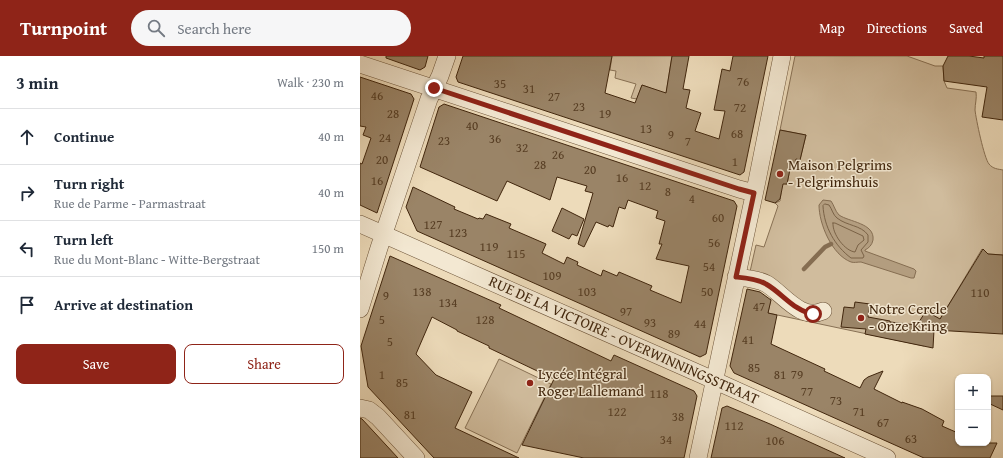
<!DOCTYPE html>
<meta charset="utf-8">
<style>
body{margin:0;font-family:"Gentium Book Plus",serif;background:#f6f6f7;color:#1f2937}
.controls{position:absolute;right:12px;bottom:12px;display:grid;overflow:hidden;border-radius:8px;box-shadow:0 1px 3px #0004}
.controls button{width:36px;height:36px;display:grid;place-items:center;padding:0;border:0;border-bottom:1px solid #e0e1e3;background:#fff;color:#1f2937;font:20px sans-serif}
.stop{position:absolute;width:12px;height:12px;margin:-9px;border:3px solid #8f2418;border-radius:50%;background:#fff}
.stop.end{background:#8f2418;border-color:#fff;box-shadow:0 1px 4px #0008}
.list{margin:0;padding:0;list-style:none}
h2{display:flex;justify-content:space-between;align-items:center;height:52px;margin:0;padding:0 16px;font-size:17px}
h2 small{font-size:13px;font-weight:400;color:#747a83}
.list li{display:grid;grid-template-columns:26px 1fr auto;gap:12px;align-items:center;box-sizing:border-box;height:56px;padding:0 16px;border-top:1px solid #e0e1e3}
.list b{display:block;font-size:15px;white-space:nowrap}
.list p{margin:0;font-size:13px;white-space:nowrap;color:#747a83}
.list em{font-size:13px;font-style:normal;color:#747a83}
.actions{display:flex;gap:8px;padding:12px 16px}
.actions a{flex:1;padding:9px 0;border:1px solid #8f2418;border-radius:8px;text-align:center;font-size:14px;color:#8f2418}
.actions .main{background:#8f2418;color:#fff}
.icon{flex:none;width:22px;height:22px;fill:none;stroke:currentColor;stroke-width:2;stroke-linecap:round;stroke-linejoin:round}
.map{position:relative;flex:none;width:643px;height:402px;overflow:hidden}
header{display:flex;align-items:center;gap:24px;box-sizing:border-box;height:56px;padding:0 20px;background:#8f2418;color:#fff}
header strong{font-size:19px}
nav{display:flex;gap:22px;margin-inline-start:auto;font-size:14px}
.search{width:280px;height:36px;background:#f6f6f7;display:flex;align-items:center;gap:10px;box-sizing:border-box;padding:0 14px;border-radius:22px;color:#747a83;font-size:15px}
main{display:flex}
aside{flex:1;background:#fff}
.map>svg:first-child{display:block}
</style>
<header>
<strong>Turnpoint</strong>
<div class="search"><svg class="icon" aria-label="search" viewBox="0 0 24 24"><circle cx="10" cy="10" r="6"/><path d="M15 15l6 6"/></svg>Search here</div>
<nav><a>Map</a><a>Directions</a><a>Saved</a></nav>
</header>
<main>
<aside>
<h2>3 min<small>Walk · 230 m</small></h2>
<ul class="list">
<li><svg class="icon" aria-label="ahead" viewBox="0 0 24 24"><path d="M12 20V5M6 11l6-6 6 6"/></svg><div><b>Continue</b></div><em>40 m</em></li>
<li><svg class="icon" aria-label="right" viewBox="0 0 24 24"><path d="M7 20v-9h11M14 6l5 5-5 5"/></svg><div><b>Turn right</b><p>Rue de Parme - Parmastraat</p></div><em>40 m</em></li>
<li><svg class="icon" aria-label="left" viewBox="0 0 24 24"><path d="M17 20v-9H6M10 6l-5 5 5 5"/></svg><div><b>Turn left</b><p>Rue du Mont-Blanc - Witte-Bergstraat</p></div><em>150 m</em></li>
<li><svg class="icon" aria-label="arrive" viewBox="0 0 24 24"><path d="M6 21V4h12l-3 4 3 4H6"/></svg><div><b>Arrive at destination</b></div></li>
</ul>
<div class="actions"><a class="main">Save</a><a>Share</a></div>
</aside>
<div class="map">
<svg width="643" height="402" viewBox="0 0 643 402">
<rect width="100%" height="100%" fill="#eddbba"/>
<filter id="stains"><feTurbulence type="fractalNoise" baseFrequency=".005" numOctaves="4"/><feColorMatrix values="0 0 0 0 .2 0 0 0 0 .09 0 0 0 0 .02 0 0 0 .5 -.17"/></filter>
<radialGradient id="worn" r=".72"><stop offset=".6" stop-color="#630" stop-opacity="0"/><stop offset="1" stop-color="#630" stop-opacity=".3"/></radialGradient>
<path fill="#d0bc9d" stroke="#887155" d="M252 0H312L306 38 282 29 277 43 271 42 276 28 255 22 256 15 250 14Z
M435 0H547L575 10H583L584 25 587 32 616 36C617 42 615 48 615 54 616 63 624 102 629 108 633 113 638 113 643 114V199L628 198 622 193 564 290 408 257 412 238 408 234 387 229 396 189 404 191 418 150 415 147 420 145 421 137H419L421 127 427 128 431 108 435 109 436 105 440 104 446 79 420 74Z
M139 303 191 328 157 397 105 372Z"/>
<path fill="#b39d7f" stroke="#856d51" d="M463 144 471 145C474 149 475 155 479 159 489 166 515 167 513 184 512 189 509 192 505 194V195L554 213 556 215 554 222H551L501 206C497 206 494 207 491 206 472 199 459 168 459 149Z"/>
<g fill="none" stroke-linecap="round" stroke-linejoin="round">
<path stroke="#7a6246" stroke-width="1" d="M465 148 469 149C472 153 473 159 477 162 487 170 501 169 508 179V186L501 194 504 200 503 202H491C475 190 464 171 463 150Z
M473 167H475L503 180 504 184 498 189 495 196C485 195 472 178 473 167Z"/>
<path stroke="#856d51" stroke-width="4.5" d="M444 213 465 191 471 188"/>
</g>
<path fill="#9a8467" stroke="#41260d" d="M26 0H68L65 11 60 14 26 2Z
M103 0H252L245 37 275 47 282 29 306 37 312 0H329L323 33 330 34 326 52 341 57 335 75 359 83 365 55 354 54 362 13 370 15 373 0H408L384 116 380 119 98 26 96 21Z
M588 0H609L624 2V0H643V64L622 61 627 31 584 25 583 10Z
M0 21 51 38 54 43 17 157 0 149V107L2 108 11 82 3 79 6 71 0 70Z
M84 48 374 145 377 150 346 298 340 301 57 175 46 151 53 131 95 151 94 153 118 163 119 162 123 163 126 158 151 168 149 172 186 188 182 197 204 208 207 201 218 206 217 209 241 220 243 214 257 220 259 216 292 230 290 234 321 247 329 210 296 203 302 188H299L305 165 296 162 298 155 268 144 265 153 259 151 253 171 249 169 248 171 236 166 224 191 218 188 233 137 225 135 227 130 197 121 190 144 147 125 137 145 60 111 79 51Z
M420 74 446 79 440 104 436 103 435 109 431 108 427 128H423L420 143 415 147 405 144Z
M202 152 224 163 217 180 212 178 209 183 192 175Z
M623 193 628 198 643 199V278L574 274 573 292 505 278 506 273 481 271 484 251 494 252 495 246 510 248 508 261 530 265V266L557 269 566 255 580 263Z
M30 200 141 249 139 252 251 305 254 299 334 335 337 340 324 402H224L162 389 194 323 129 292V290L97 275V274L72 261 56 298 76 319 112 336 95 372 159 402H74L8 331 1 290Z
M387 233 400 236 411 244 408 257 417 259 411 288 465 313 464 315 500 332 504 324 508 321 523 315 514 333 542 347V346L562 353 584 365 582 370 598 377V387H637L630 402H564L374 317 370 310Z
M628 340H643V354L628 347Z
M367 350 410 368 485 402H351L362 352Z
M0 362 2 363 38 402H0Z"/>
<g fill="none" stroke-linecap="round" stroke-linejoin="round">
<defs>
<path id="minor" d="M0 8 379 133 394 137
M0 168 340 318 527 402
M376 221C386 222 398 223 407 228 424 239 441 265 463 255
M0 253 19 192 69 43 80 20 87 0
M0 352 9 354 18 361 56 402
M338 402 397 125 422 0"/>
</defs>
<use href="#minor" stroke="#6c5338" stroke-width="18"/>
<use href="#minor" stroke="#f3e8d2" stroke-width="17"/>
</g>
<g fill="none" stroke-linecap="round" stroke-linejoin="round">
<path stroke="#8f2418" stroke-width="5" d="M74 32 379 133 394 137 376 221C386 222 398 223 406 228 422 237 434 255 453 258"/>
</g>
<g fill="#8f2418" stroke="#f3e8d2" stroke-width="1.5">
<circle cx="420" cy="118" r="4"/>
<circle cx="501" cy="262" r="4"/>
<circle cx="170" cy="327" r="4"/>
</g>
<g text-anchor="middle" stroke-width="3" stroke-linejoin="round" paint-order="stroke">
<g font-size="13" fill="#573e24">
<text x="383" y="30">76</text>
<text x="140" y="32">35</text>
<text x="169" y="37">31</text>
<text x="17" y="44">46</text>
<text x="194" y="45">27</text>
<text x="219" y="55">23</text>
<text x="380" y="56">72</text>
<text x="33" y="62">28</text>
<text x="245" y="62">19</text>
<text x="112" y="74">40</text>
<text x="286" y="77">13</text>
<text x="377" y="82">68</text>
<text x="311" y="83">9</text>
<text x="25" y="86">24</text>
<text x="135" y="87">36</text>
<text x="84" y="89">23</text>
<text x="328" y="90">7</text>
<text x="162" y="96">32</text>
<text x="198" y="103">26</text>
<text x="22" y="108">20</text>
<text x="375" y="110">1</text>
<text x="180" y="113">28</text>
<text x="230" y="118">20</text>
<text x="262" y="126">16</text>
<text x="17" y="129">16</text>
<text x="285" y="134">12</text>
<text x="308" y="140">8</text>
<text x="332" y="147">4</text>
<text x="358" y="166">60</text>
<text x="73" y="173">127</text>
<text x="98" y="181">123</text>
<text x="354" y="191">56</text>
<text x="129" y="195">119</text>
<text x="156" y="202">115</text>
<text x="349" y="215">54</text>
<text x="192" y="224">109</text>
<text x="62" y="240">138</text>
<text x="227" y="240">103</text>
<text x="347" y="240">50</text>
<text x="620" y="241">110</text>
<text x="26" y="244">9</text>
<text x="88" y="251">134</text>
<text x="399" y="255">47</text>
<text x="266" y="260">97</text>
<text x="22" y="268">5</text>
<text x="125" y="268">128</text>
<text x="290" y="271">93</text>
<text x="340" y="272">44</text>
<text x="314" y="282">89</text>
<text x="388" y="288">41</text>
<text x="30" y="290">5</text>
<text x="394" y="316">85</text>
<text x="22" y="323">1</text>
<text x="420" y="323">81</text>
<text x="437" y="323">79</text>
<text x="42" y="331">85</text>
<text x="447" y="340">77</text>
<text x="299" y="342">118</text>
<text x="476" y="349">73</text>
<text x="257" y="360">122</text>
<text x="499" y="360">71</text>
<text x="50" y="363">81</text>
<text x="318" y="365">38</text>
<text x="523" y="371">67</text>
<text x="374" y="374">112</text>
<text x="551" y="387">63</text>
<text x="306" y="388">34</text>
<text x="415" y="389">106</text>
</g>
<g font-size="15" fill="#41260d" stroke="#f3e8d2" text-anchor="start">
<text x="428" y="114">Maison Pelgrims<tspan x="428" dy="17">- Pelgrimshuis</tspan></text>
<text x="509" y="258">Notre Cercle<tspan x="509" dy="17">- Onze Kring</tspan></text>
<text x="178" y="323">Lycée Intégral<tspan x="178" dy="17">Roger Lallemand</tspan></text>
</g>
<g font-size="15" fill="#41260d" stroke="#f3e8d2">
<text transform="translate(264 284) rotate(24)" y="5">RUE DE LA VICTOIRE - OVERWINNINGSSTRAAT</text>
</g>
</g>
<rect width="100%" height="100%" filter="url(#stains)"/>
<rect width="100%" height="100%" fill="url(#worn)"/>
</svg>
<div class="controls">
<button>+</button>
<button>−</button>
</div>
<div class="stop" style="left:453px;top:258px"></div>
<div class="stop end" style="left:74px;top:32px"></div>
</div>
</main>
